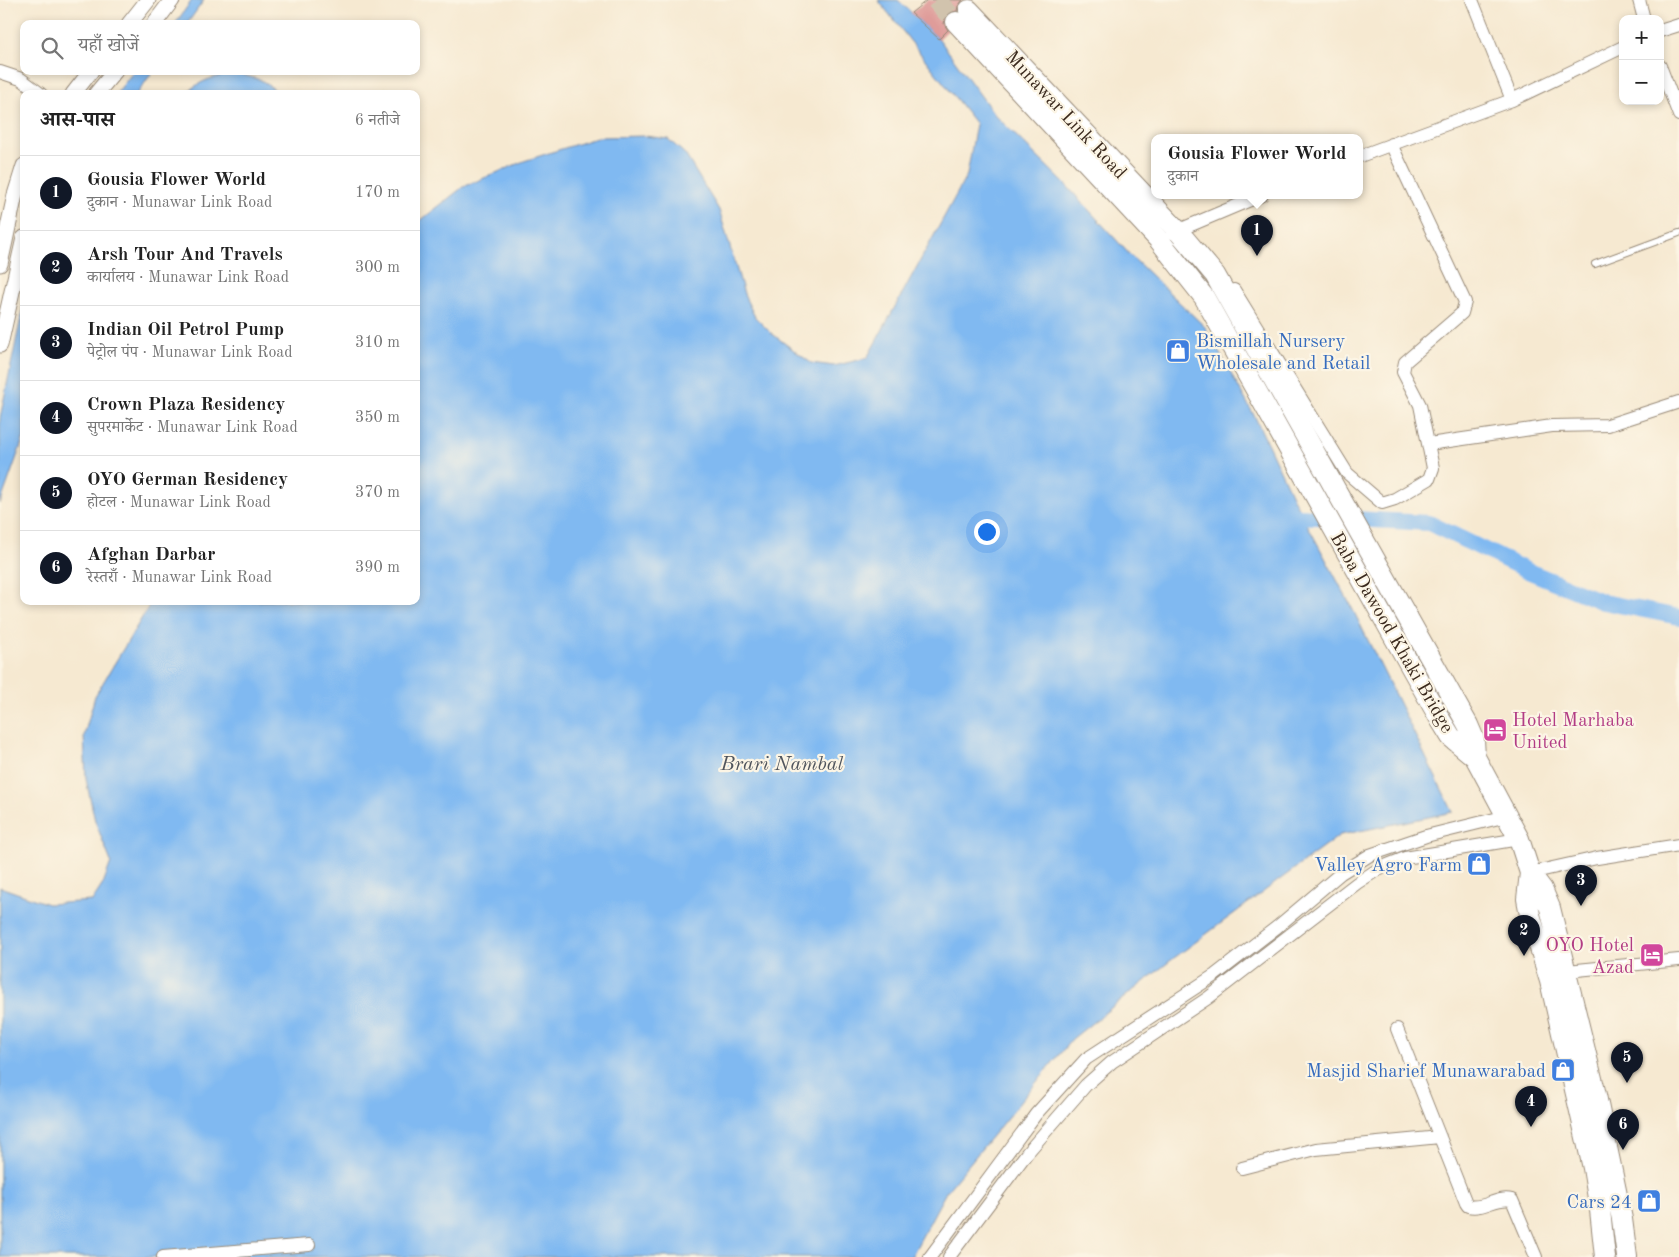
<!DOCTYPE html>
<html lang="hi">
<meta charset="utf-8">
<style>
body{margin:0;font-family:"Old Standard TT","Noto Serif Devanagari",serif;background:#f6f6f6;color:#222}
.controls{position:absolute;right:15px;top:15px;display:grid;overflow:hidden;border-radius:10px;box-shadow:0 2px 8px #0003}
.controls button{width:45px;height:45px;display:grid;place-items:center;padding:0;border:0;border-bottom:1px solid #e0e0e0;background:#fff;color:#222;font:25px sans-serif}
.you{position:absolute;left:986px;top:531px;width:18px;height:18px;margin:-12px;border:4px solid #fff;border-radius:50%;background:#1a73e8;box-shadow:0 0 0 8px #1a73e833}
.badge{display:grid;place-items:center;width:32px;height:32px;border-radius:50%;background:#111827;color:#fff;font-size:16px;font-weight:700}
.pin{position:absolute;translate:-50% -41px;filter:drop-shadow(0 1px 2px #0008)}
.pin::after{content:'';position:absolute;top:26px;width:18px;height:15px;background:inherit;clip-path:polygon(0 0,100% 0,50% 100%)}
.popup{position:absolute;left:1151px;top:134px;width:212px;height:65px;box-sizing:border-box;display:grid;place-content:center;border-radius:10px;background:#fff;filter:drop-shadow(0 1px 4px #0005);font-size:16px;white-space:nowrap;color:#767676}
.popup b{font-size:19px;color:#222}
.popup::after{content:'';position:absolute;left:50%;top:100%;margin-left:-10px;border:10px solid transparent;border-top-color:#fff}
.list{margin:0;padding:0;list-style:none}
h2{display:flex;justify-content:space-between;align-items:center;height:65px;margin:0;padding:0 20px;font-size:21px}
h2 small{font-size:16px;font-weight:400;color:#767676}
.list li{display:grid;grid-template-columns:32px 1fr auto;gap:15px;align-items:center;box-sizing:border-box;height:75px;padding:0 20px;border-top:1px solid #e0e0e0}
.list b{display:block;font-size:19px;white-space:nowrap}
.list p{margin:0;font-size:16px;white-space:nowrap;color:#767676}
.list em{font-size:16px;font-style:normal;color:#767676}
.icon{flex:none;width:28px;height:28px;fill:none;stroke:currentColor;stroke-width:2;stroke-linecap:round;stroke-linejoin:round}
.map{position:relative;flex:none;width:1679px;height:1257px;overflow:hidden}
.search{position:absolute;background:#fff;box-shadow:0 2px 8px #0003;left:20px;top:20px;width:400px;height:55px;display:flex;align-items:center;gap:12px;box-sizing:border-box;padding:0 18px;border-radius:10px;color:#767676;font-size:19px}
.panel{position:absolute;background:#fff;box-shadow:0 2px 8px #0003;left:20px;top:90px;width:400px;height:515px;border-radius:10px}
.map>svg:first-child{display:block}
</style>
<div class="map">
<svg width="1679" height="1257" viewBox="0 0 1679 1257">
<rect width="100%" height="100%" fill="#fcf5e5"/>
<filter id="ink" filterUnits="userSpaceOnUse"><feTurbulence type="fractalNoise" baseFrequency=".02" numOctaves="2"/><feDisplacementMap in="SourceGraphic" scale="10" xChannelSelector="R" yChannelSelector="G"/><feConvolveMatrix kernelMatrix="1 2 1 2 8 2 1 2 1" color-interpolation-filters="sRGB"/></filter>
<filter id="wash" filterUnits="userSpaceOnUse"><feTurbulence type="fractalNoise" baseFrequency=".0096" numOctaves="4" result="noise"/><feDisplacementMap in="SourceGraphic" scale="20" xChannelSelector="R" yChannelSelector="G"/><feGaussianBlur stdDeviation="1.12" result="paint"/><feColorMatrix in="noise" values="0 0 0 0 0 0 0 0 0 0 0 0 0 0 0 0 0 1.4 0 .05"/><feComposite in="paint" operator="in"/></filter>
<g filter="url(#wash)">
<rect width="100%" height="100%" fill="#f6e9d1"/>
<path fill="#80b9f1" stroke="#5e7288" d="M192 0H204L187 24H175Z
M878 0H898L939 39 995 115 1067 186 1131 256 1205 327 1255 417 1294 500 1353 610 1453 812 1340 835 1170 961 1072 1039 946 1192 911 1257H0V887L48 904 92 901 103 884 111 862 95 821 86 779 84 736 95 696 152 601H416V224L463 187 524 161 599 137 645 136 668 139 685 154 719 210 745 297 755 317 771 333 811 363 834 366 867 358 967 175 976 124Z
M134 71H153L137 94H116Z
M240 74 261 80 281 94H185C202 79 217 75 240 74Z
M24 303V437L0 504V418Z"/>
<g fill="none" stroke-linecap="round" stroke-linejoin="round">
<path stroke="#80b9f1" stroke-width="16" d="M1280 515 1429 523 1528 571 1603 602 1679 617"/>
</g>
<g id="blocks">
<path fill="#df9c9a" d="M927 0H963L958 6 957 11 948 13 945 18 944 24 948 30 939 39 911 13Z"/>
</g>
</g>
<g filter="url(#ink)">
<use href="#blocks" fill-opacity="0" stroke="#988a78" stroke-width="1"/>
<g fill="none" stroke-linecap="round" stroke-linejoin="round">
<path stroke="#d1c3ad" stroke-width="20" stroke-dasharray="20 10" stroke-linecap="butt" d="M936 0 956 22"/>
<defs>
<path id="service" d="M1595 264 1679 233"/>
<path id="minor" d="M1472 0 1512 100
M1639 0 1644 19
M1660 31 1679 25
M1660 66 1679 115
M0 72 21 79 41 94
M1360 156 1512 100 1623 47
M1172 233 1262 195
M1234 290 1347 473 1382 503 1395 499 1429 479 1433 468 1420 405 1403 372 1405 362 1462 313 1465 302 1391 144
M1429 444 1552 426 1608 425 1679 402
M1530 873 1597 858 1679 845
M1567 971 1679 960
M1397 1029 1466 1203 1468 1206C1484 1210 1496 1196 1512 1200L1536 1257
M1242 1168 1316 1149 1440 1137
M163 1257 309 1245
M930 1257 1036 1114 1086 1059 1215 975 1277 927 1341 873 1370 855 1426 836 1507 816
M949 1257 1027 1153 1086 1085 1112 1062 1208 998 1357 883 1380 868 1405 858 1519 839"/>
<path id="tertiary" d="M129 24 148 0
M154 24 172 0
M73 94 91 71
M96 94 115 71
M0 264 15 195 24 166
M0 345 24 238"/>
<path id="primary" d="M969 10 1178 231 1215 275 1468 725 1474 739 1475 757 1519 839 1530 873 1542 889 1550 908 1596 1095 1622 1219 1627 1257
M956 22 1159 240 1204 297 1440 719 1451 737 1475 757
M1530 873 1527 899 1530 915 1550 981 1593 1168 1600 1210 1605 1257"/>
</defs>
<use href="#service" stroke="#988a78" stroke-width="8"/>
<use href="#minor" stroke="#988a78" stroke-width="14"/>
<use href="#tertiary" stroke="#988a78" stroke-width="17"/>
<use href="#primary" stroke="#988a78" stroke-width="22"/>
<use href="#service" stroke="#fff" stroke-width="6"/>
<use href="#minor" stroke="#fff" stroke-width="12"/>
<use href="#tertiary" stroke="#fff" stroke-width="15"/>
<use href="#primary" stroke="#fff" stroke-width="20"/>
</g>
</g>
<defs>
<symbol id="shop-square" viewBox="-11 -11 22 22"><rect x="-9" y="-9" width="18" height="18" rx="4" fill="#3f7fe0" stroke="#fcf5e5"/><path d="M-5-2.5h2.3a2.7 3.5 0 0 1 5.4 0H5L5.5 6h-11ZM-1.5-2.5h3a1.5 2.3 0 0 0-3 0Z" fill="#fff"/></symbol>
<symbol id="hotel-square" viewBox="-11 -11 22 22"><rect x="-9" y="-9" width="18" height="18" rx="4" fill="#d1479c" stroke="#fcf5e5"/><path d="M-6-4.5h1.5V1H6V5H4.5V3h-9V5H-6ZM-4 0a1.8 1.8 0 1 1 3.6 0ZM.5 0V-2.5h3Q6-2.5 6 0Z" fill="#fff"/></symbol>
</defs>
<g fill-rule="evenodd">
<use href="#shop-square" x="1164" y="337" width="28" height="28"/>
<use href="#hotel-square" x="1481" y="716" width="28" height="28"/>
<use href="#shop-square" x="1465" y="850" width="28" height="28"/>
<use href="#hotel-square" x="1638" y="941" width="28" height="28"/>
<use href="#shop-square" x="1549" y="1056" width="28" height="28"/>
<use href="#shop-square" x="1635" y="1187" width="28" height="28"/>
</g>
<g text-anchor="middle" stroke-width="4.5" stroke-linejoin="round" paint-order="stroke">
<g font-size="19" fill="#3b2a1e" stroke="#fcf5e5">
<text transform="translate(1067 114) rotate(47)" y="7">Munawar Link Road</text>
<text transform="translate(1393 632) rotate(60)" y="7">Baba Dawood Khaki Bridge</text>
</g>
<g font-size="19" fill="#366cbe" stroke="#fcf5e5" text-anchor="end">
<text x="1196" y="347" text-anchor="start">Bismillah Nursery<tspan x="1196" dy="22">Wholesale and Retail</tspan></text>
<text x="1462" y="871">Valley Agro Farm</text>
<text x="1546" y="1077">Masjid Sharief Munawarabad</text>
<text x="1632" y="1208">Cars 24</text>
</g>
<g font-size="19" fill="#b23c85" stroke="#fcf5e5" text-anchor="start">
<text x="1512" y="726">Hotel Marhaba<tspan x="1512" dy="22">United</tspan></text>
<text x="1634" y="951" text-anchor="end">OYO Hotel<tspan x="1634" dy="22">Azad</tspan></text>
</g>
<g font-size="20" font-style="italic" fill="#50555d" stroke="#fcf5e5">
<text x="782" y="770">Brari Nambal</text>
</g>
</g>
</svg>
<div class="controls">
<button>+</button>
<button>−</button>
</div>
<div class="you"></div>
<div class="pin badge" style="left:1257px;top:256px">1</div>
<div class="popup"><b>Gousia Flower World</b>दुकान</div>
<div class="pin badge" style="left:1524px;top:956px">2</div>
<div class="pin badge" style="left:1581px;top:906px">3</div>
<div class="pin badge" style="left:1531px;top:1127px">4</div>
<div class="pin badge" style="left:1627px;top:1083px">5</div>
<div class="pin badge" style="left:1623px;top:1150px">6</div>
<div class="search"><svg class="icon" aria-label="search" viewBox="0 0 24 24"><circle cx="10" cy="10" r="6"/><path d="M15 15l6 6"/></svg>यहाँ खोजें</div>
<section class="panel">
<h2>आस-पास<small>6 नतीजे</small></h2>
<ul class="list">
<li><span class="badge">1</span><div><b>Gousia Flower World</b><p>दुकान · Munawar Link Road</p></div><em>170 m</em></li>
<li><span class="badge">2</span><div><b>Arsh Tour And Travels</b><p>कार्यालय · Munawar Link Road</p></div><em>300 m</em></li>
<li><span class="badge">3</span><div><b>Indian Oil Petrol Pump</b><p>पेट्रोल पंप · Munawar Link Road</p></div><em>310 m</em></li>
<li><span class="badge">4</span><div><b>Crown Plaza Residency</b><p>सुपरमार्केट · Munawar Link Road</p></div><em>350 m</em></li>
<li><span class="badge">5</span><div><b>OYO German Residency</b><p>होटल · Munawar Link Road</p></div><em>370 m</em></li>
<li><span class="badge">6</span><div><b>Afghan Darbar</b><p>रेस्तराँ · Munawar Link Road</p></div><em>390 m</em></li>
</ul>
</section>
</div>
